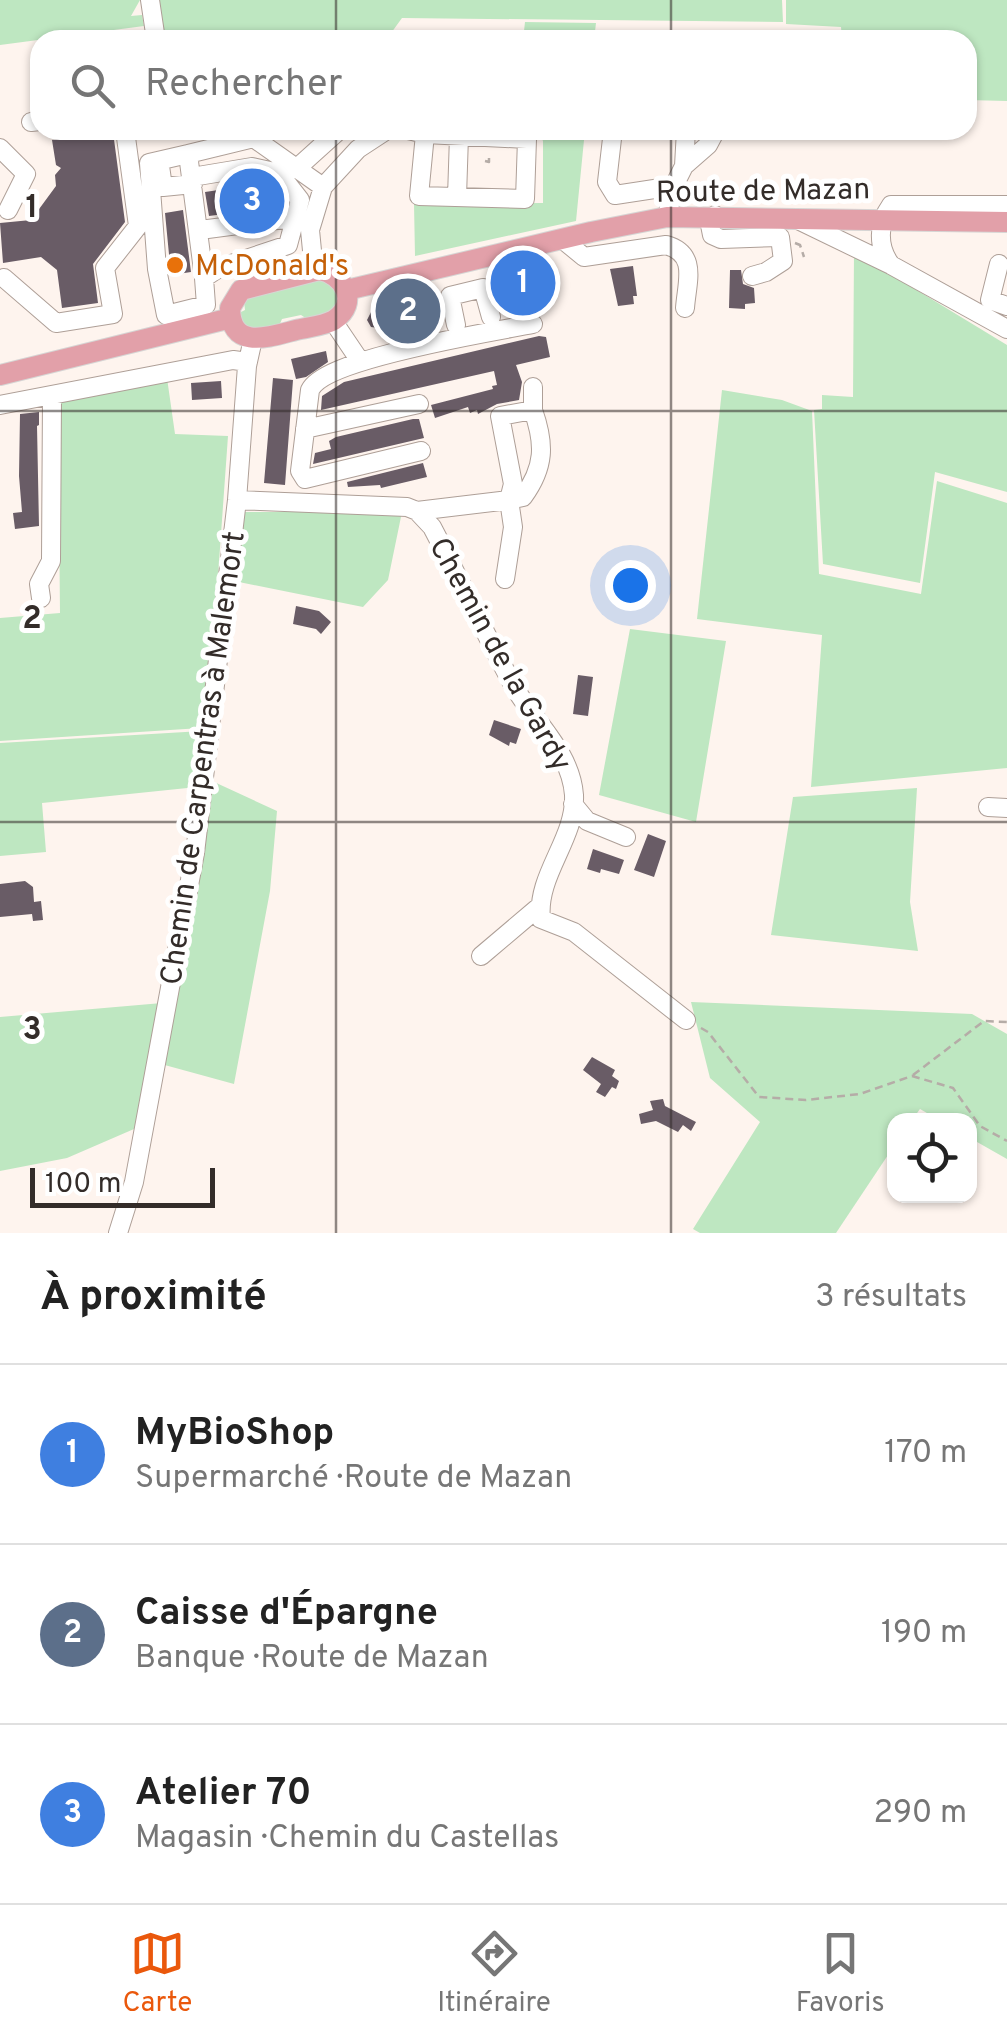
<!DOCTYPE html>
<html lang="fr">
<meta charset="utf-8">
<style>
body{margin:0;font-family:Overpass,sans-serif;background:#f6f6f6;color:#222}
.controls{position:absolute;right:30px;bottom:30px;display:grid;overflow:hidden;border-radius:20px;box-shadow:0 2px 8px #0004}
.controls button{width:90px;height:90px;display:grid;place-items:center;padding:0;border:0;border-bottom:2px solid #e0e0e0;background:#fff;color:#222;font:50px sans-serif}
.scale{position:absolute;left:30px;bottom:25px;width:185px;box-sizing:border-box;padding-left:10px;border:5px solid #332c29;border-top:0;font-size:28px;line-height:35px;white-space:nowrap;color:#332c29;-webkit-text-stroke:8px #fff;paint-order:stroke}
.you{position:absolute;left:630px;top:585px;width:35px;height:35px;margin:-25px;border:8px solid #fff;border-radius:50%;background:#1a73e8;box-shadow:0 0 0 15px #1a73e833}
.badge{display:grid;place-items:center;width:65px;height:65px;border-radius:50%;background:#ea580c;color:#fff;font-size:32px;font-weight:700}
.pin{position:absolute;translate:-50% -50%;border:5px solid #fff;box-shadow:0 2px 10px #0006}
.list{margin:0;padding:0;list-style:none}
h2{display:flex;justify-content:space-between;align-items:center;height:130px;margin:0;padding:0 40px;font-size:42px}
h2 small{font-size:32px;font-weight:400;color:#767676}
.list li{display:grid;grid-template-columns:65px 1fr auto;gap:30px;align-items:center;box-sizing:border-box;height:180px;padding:0 40px;border-top:2px solid #e0e0e0}
.list b{display:block;font-size:38px;white-space:nowrap}
.list p{margin:0;font-size:32px;white-space:nowrap;color:#767676}
.list em{font-size:32px;font-style:normal;color:#767676}
.icon{flex:none;width:55px;height:55px;fill:none;stroke:currentColor;stroke-width:2;stroke-linecap:round;stroke-linejoin:round}
.map{position:relative;flex:none;width:1007px;height:1233px;overflow:hidden}
.search{position:absolute;background:#fff;box-shadow:0 2px 8px #0004;left:30px;right:30px;top:30px;height:110px;display:flex;align-items:center;gap:25px;box-sizing:border-box;padding:0 35px;border-radius:30px;color:#767676;font-size:38px}
.sheet{height:670px;background:#fff}
nav{display:flex;justify-content:space-around;align-items:center;box-sizing:border-box;height:140px;border-top:2px solid #e0e0e0;background:#fff;font-size:28px;color:#767676}
nav a{display:grid;justify-items:center;gap:5px}
nav .on{color:#ea580c}
.map>svg:first-child{display:block}
</style>
<div class="map">
<svg width="1007" height="1233" viewBox="0 0 1007 1233">
<rect width="100%" height="100%" fill="#fef4ee"/>
<path fill="#bee7c1" d="M0 0H140L131 16 142 15 144 26 0 45Z
M156 0H782L783 22 402 18 386 40H161Z
M786 0H1007V101L967 100V40H842L841 27 786 24Z
M525 22 596 23 594 40H523Z
M538 130H585L576 221 415 256 414 204 543 203V141Z
M854 252 1007 345V492L935 472 920 583 823 564 814 410 822 409V395L853 397Z
M318 279 326 280 337 290 338 302 331 312 307 319 301 315 282 319 279 326C263 330 243 334 239 313L245 310 244 301 249 297Z
M167 378 175 434 228 436 215 618 201 728 0 741V618L60 613 58 401Z
M722 390 782 400 812 411 819 574 921 594 937 481 1007 503V768L811 787 822 635 697 619Z
M242 512H402L388 580 363 607 234 581Z
M630 629 726 641 696 822 599 795Z
M202 731 197 787 42 803 46 852 0 856V743Z
M212 781 277 811 270 891 234 1084 161 1064Z
M917 788 910 902 918 951 771 935 793 797Z
M691 1002 972 1014 1007 1034V1159L970 1138V1120H939L920 1109 912 1120H894V1146L836 1233H700L693 1229 760 1122 710 1078Z
M162 1003 134 1129 67 1158 0 1171V1017Z"/>
<path fill="#695c66" d="M113 132 125 222 93 264 98 303 62 308 57 270 41 257 3 263 0 223 31 220 56 186 55 175 61 168 56 165 52 140Z
M267 183 272 184 286 203 285 206 209 216 205 192Z
M183 210 191 272 171 275 165 213Z
M633 266 637 296H633L634 304 618 306 610 269Z
M543 267 550 270 554 287 499 300 492 279Z
M730 270H741L743 284 754 288 755 303 745 304V309L729 308Z
M438 294 441 313 378 328 371 327 367 320 372 310Z
M539 336 546 337 550 357 516 365 522 382 519 400 497 404 478 414 477 410 470 413 468 407 435 418 431 405 493 389 492 386 497 385 494 371 321 410 322 396 344 382Z
M326 351 328 362 306 377 296 379 291 359Z
M273 378 293 380 285 485 264 483Z
M221 381 222 398 192 400 191 383Z
M39 412V425L37 426 39 526 15 529 13 513 22 512 19 476 20 414Z
M413 419H419L424 438 313 464 315 453 331 449 329 441 336 437Z
M423 463 427 477 381 488 380 485 348 487 347 482Z
M296 606 319 611 331 622 321 634 316 629 293 624Z
M578 675 593 677 588 716 573 714Z
M494 720 521 729 516 744 510 742 509 746 489 735Z
M648 834 666 841 654 877 634 870Z
M593 849 624 860 619 874 601 869 600 873 587 869Z
M25 881 33 887 34 902 41 901 43 920 33 921 32 914 0 917V884Z
M592 1057 615 1070 612 1076 619 1081 616 1089 612 1087 605 1097 596 1092 601 1084 583 1070Z
M663 1099 665 1106 696 1122 691 1131 683 1125 678 1132 656 1121 641 1124 639 1114 653 1110 650 1101Z"/>
<g fill="none" stroke-linecap="round" stroke-linejoin="round">
<defs>
<path id="minor" d="M150 0 156 40
M31 122 40 121
M408 130 425 134 527 139 525 199 419 196 425 134
M613 130 607 182 615 195 674 186 667 217
M248 134 323 187 310 230 314 271
M254 138 188 154 204 278 219 268 288 245 300 200 279 173 290 164
M0 148 26 174 8 210
M188 154 149 163 157 269 166 315 206 305 204 278
M160 166 163 187 193 184
M684 166 708 145 716 130
M296 169 337 132
M192 177 252 167 279 173
M674 186 684 166 686 130
M323 187 358 149 387 130
M457 197 459 136
M715 215 710 225 712 235 721 239 780 237 783 261 766 272 752 276
M800 221 891 265 1007 329
M200 230 293 218
M562 239 584 257 666 245C698 254 687 281 685 308
M999 264 990 300 1007 306
M891 265C877 247 878 223 891 205H1007
M4 278 56 323 113 314 105 268 138 226 125 130
M333 321 360 361
M456 325 450 296 483 288 491 317
M533 387V410
M0 405 233 360 248 362
M305 429 419 404
M421 451 305 479 300 471 310 390C325 358 493 332 533 324
M237 500 407 507 417 511 432 527C459 578 484 632 512 683 532 720 571 751 574 795 576 839 536 875 541 919L574 932 686 1020
M417 511 509 500 513 484 500 416 533 410C545 444 545 467 523 497L509 500 513 527 505 579
M41 598 39 584 51 561 52 397
M573 804 587 821 626 837
M988 807 1007 808
M481 956 540 906
M118 1233 134 1182 195 853 237 500 247 366 253 339"/>
<path id="major" d="M319 270C344 274 360 303 334 320 324 326 308 327 296 330 269 337 231 351 230 308L241 290Z
M347 290 591 232 667 217 1007 222
M0 375 231 318"/>
</defs>
<use href="#minor" stroke="#ae9f97" stroke-width="20"/>
<use href="#major" stroke="#d6d5d4" stroke-width="22"/>
<path stroke="#b5aca7" stroke-width="2.5" stroke-dasharray="8 5" stroke-linecap="butt" d="M485 161 489 162V154
M795 243 800 245 804 257
M701 1028 708 1032 759 1097 806 1100 860 1094 912 1076 953 1088 980 1126 1007 1141
M913 1075 984 1021 1007 1022"/>
<use href="#minor" stroke="#fff" stroke-width="18"/>
<use href="#major" stroke="#e2a0a9" stroke-width="20"/>
</g>
<path fill="none" stroke="#332c29" stroke-width="2.5" stroke-opacity="0.55" d="M336 0V40M671 0V40M336 130V1233M671 130V1233M0 411H1007M0 822H1007"/>
<circle fill="#e8710a" stroke="#fff" stroke-width="4" cx="175" cy="265" r="10"/>
<g text-anchor="middle" stroke-width="10" stroke-linejoin="round" paint-order="stroke">
<g font-size="30" fill="#332c29" stroke="#fff">
<text transform="translate(763 190) rotate(-1)" y="10">Route de Mazan</text>
<text transform="translate(501 654) rotate(61)" y="10">Chemin de la Gardy</text>
<text transform="translate(202 758) rotate(-82)" y="10">Chemin de Carpentras à Malemort</text>
</g>
<g font-size="30" fill="#c56008" stroke="#fff" text-anchor="start">
<text x="195" y="275">McDonald's</text>
</g>
</g>
<g font-size="32" text-anchor="middle" font-weight="bold" fill="#332c29" stroke="#fff" stroke-width="10" stroke-linejoin="round" paint-order="stroke">
<text x="32" y="217">1</text>
<text x="32" y="628">2</text>
<text x="32" y="1039">3</text>
</g>
</svg>
<div class="controls">
<button><svg class="icon" aria-label="locate" viewBox="0 0 24 24"><circle cx="12" cy="12" r="6"/><path d="M12 2v4M12 18v4M2 12h4M18 12h4"/></svg></button>
</div>
<div class="scale">100 m</div>
<div class="you"></div>
<div class="pin badge" style="left:523px;top:283px;background:#3f7fe0">1</div>
<div class="pin badge" style="left:408px;top:311px;background:#5c6f8a">2</div>
<div class="pin badge" style="left:252px;top:201px;background:#3f7fe0">3</div>
<div class="search"><svg class="icon" aria-label="search" viewBox="0 0 24 24"><circle cx="10" cy="10" r="6"/><path d="M15 15l6 6"/></svg>Rechercher</div>
</div>
<section class="sheet">
<h2>À proximité<small>3 résultats</small></h2>
<ul class="list">
<li><span class="badge" style="background:#3f7fe0">1</span><div><b>MyBioShop</b><p>Supermarché · Route de Mazan</p></div><em>170 m</em></li>
<li><span class="badge" style="background:#5c6f8a">2</span><div><b>Caisse d'Épargne</b><p>Banque · Route de Mazan</p></div><em>190 m</em></li>
<li><span class="badge" style="background:#3f7fe0">3</span><div><b>Atelier 70</b><p>Magasin · Chemin du Castellas</p></div><em>290 m</em></li>
</ul>
</section>
<nav>
<a class="on"><svg class="icon" aria-label="map" viewBox="0 0 24 24"><path d="M3 6l6-2 6 2 6-2v14l-6 2-6-2-6 2zM9 4v14M15 6v14"/></svg>Carte</a>
<a><svg class="icon" aria-label="directions" viewBox="0 0 24 24"><path d="M12 3l9 9-9 9-9-9zM9 14v-3h6M13 9l2 2-2 2"/></svg>Itinéraire</a>
<a><svg class="icon" aria-label="saved" viewBox="0 0 24 24"><path d="M7 4h10v16l-5-4-5 4z"/></svg>Favoris</a>
</nav>
